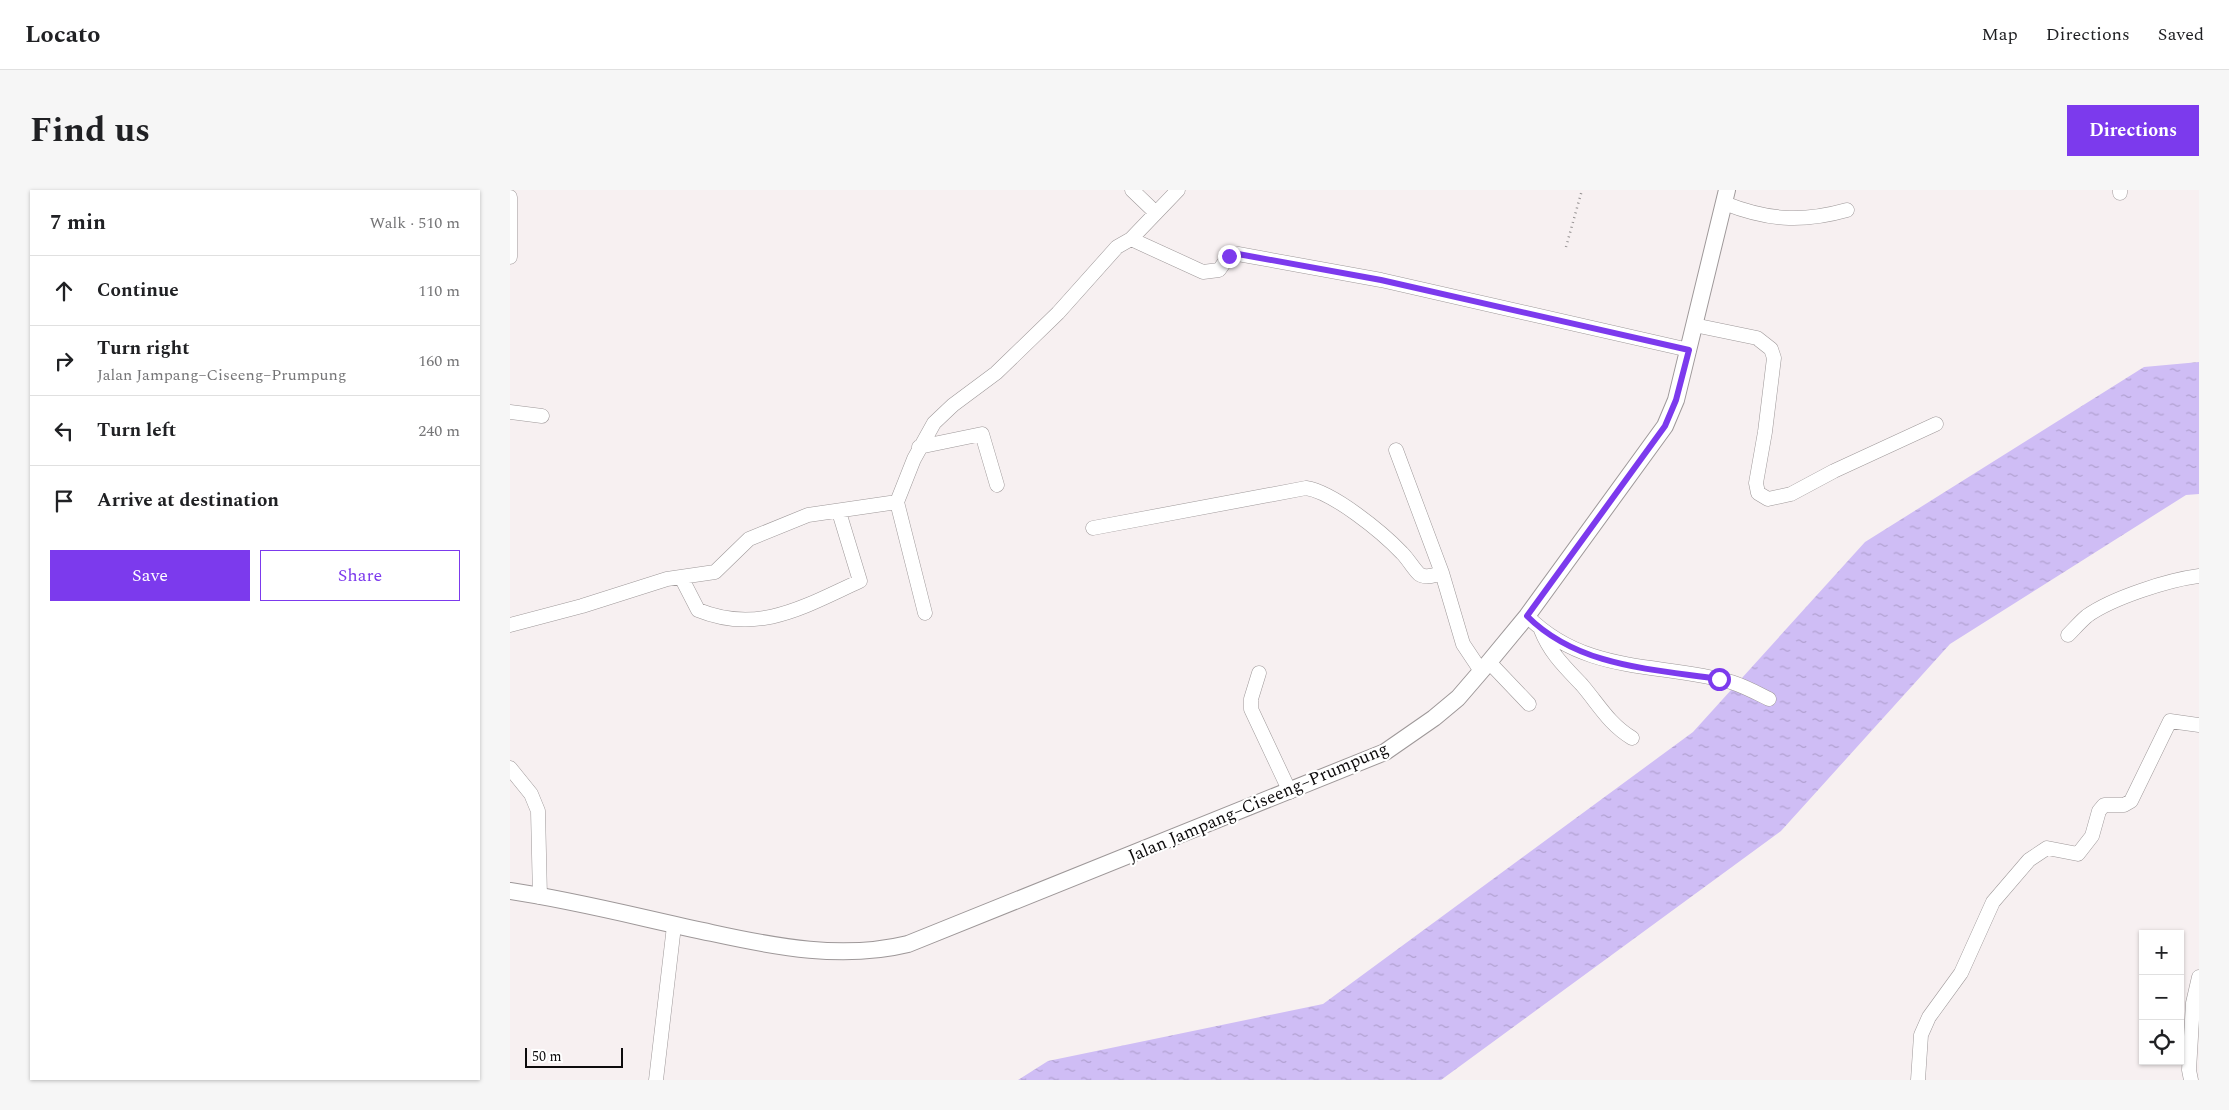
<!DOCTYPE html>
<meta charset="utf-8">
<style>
body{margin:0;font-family:Spectral,serif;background:#f6f6f6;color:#202124}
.controls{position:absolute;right:15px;bottom:15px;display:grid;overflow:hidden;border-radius:0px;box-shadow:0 1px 4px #0004}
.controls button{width:45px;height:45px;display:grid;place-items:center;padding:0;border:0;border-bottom:1px solid #e0e0e0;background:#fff;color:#202124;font:25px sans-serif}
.scale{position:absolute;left:15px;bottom:12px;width:98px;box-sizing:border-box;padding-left:5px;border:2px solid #0d0b0c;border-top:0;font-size:14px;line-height:18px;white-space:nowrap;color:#0d0b0c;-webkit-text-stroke:4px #fff;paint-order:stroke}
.stop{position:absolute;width:15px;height:15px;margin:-11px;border:4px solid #7c3aed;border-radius:50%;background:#fff}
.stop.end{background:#7c3aed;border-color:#fff;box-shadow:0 1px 5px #0008}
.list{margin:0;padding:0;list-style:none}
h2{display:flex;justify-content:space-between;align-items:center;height:65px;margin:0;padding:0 20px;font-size:21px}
h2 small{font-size:16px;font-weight:400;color:#757577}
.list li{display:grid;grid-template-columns:32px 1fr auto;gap:15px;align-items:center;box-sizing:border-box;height:70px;padding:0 20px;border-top:1px solid #e0e0e0}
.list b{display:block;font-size:19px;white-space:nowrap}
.list p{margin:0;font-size:16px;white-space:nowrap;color:#757577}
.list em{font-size:16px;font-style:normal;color:#757577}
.actions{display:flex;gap:10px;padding:15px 20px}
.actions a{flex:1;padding:11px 0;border:1px solid #7c3aed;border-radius:0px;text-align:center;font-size:18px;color:#7c3aed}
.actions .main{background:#7c3aed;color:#fff}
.icon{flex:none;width:28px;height:28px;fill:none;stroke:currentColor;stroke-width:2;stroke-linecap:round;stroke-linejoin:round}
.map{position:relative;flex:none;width:1689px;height:890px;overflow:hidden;border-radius:0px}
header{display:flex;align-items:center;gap:30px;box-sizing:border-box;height:70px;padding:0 25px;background:#fff;border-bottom:1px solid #e0e0e0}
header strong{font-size:24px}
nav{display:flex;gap:28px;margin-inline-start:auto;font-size:18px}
.intro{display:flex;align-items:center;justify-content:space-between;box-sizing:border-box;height:120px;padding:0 30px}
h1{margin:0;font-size:35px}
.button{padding:12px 22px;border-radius:0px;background:#7c3aed;color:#fff;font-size:18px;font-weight:700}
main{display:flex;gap:30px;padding:0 30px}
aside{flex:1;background:#fff;border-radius:0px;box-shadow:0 1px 4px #0004}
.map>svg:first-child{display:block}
</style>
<header>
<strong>Locato</strong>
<nav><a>Map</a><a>Directions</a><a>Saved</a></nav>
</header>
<div class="intro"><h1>Find us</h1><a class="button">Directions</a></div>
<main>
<aside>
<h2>7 min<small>Walk · 510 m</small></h2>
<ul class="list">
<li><svg class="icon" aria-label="ahead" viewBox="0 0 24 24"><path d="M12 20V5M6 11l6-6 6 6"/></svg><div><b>Continue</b></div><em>110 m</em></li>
<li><svg class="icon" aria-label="right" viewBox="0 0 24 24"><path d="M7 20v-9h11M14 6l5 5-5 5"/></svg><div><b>Turn right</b><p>Jalan Jampang–Ciseeng–Prumpung</p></div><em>160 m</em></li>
<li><svg class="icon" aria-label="left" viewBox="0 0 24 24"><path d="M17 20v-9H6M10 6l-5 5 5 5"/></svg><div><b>Turn left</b></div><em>240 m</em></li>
<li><svg class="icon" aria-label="arrive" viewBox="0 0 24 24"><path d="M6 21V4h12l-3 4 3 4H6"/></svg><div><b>Arrive at destination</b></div></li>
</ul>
<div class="actions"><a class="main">Save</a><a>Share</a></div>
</aside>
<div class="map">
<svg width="1689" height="890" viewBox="0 0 1689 890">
<defs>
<pattern id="water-ripples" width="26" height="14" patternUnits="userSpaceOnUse" patternTransform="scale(1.25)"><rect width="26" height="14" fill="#cfbdf5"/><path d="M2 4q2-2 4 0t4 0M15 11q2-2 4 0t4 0" fill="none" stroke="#b1a1d1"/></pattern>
</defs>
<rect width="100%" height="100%" fill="#f7f0f1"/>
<path fill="url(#water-ripples)" d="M1689 172V304L1676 305 1440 454 1271 641 931 890H508L538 871 813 814 1183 542 1355 352 1634 177Z"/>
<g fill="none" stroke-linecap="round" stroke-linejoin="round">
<defs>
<path id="minor" d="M622 0 646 23
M1610 3V0
M0 7V67
M1214 13C1257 30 1291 33 1337 20
M621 49 693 82 709 80 719 66 728 64 871 90 1179 160
M1184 135 1247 148 1261 159 1264 168 1255 242 1246 293 1248 303 1258 309 1281 304 1324 281 1426 234
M0 222 32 226
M409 257 472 244 487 295
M886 260 932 383 953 454 971 481
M387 312 415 423
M583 338 796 298C823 302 872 342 892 363 898 369 903 378 909 384 916 389 924 385 932 383
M171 387 188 420C249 445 295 416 350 391L329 322
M1017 426C1076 485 1148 472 1221 492 1234 496 1247 503 1259 509
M0 435 72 416 157 389 205 382 239 349 298 325 387 312 404 269 424 233 443 215 486 183 548 123 607 57 621 49 668 0
M1031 440C1040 463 1055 477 1072 495 1089 515 1099 534 1122 548
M1558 445C1564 439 1570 432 1577 426 1602 408 1658 390 1689 386
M979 472 1019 514
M749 483 741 509V519L780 602
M0 578 21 604 28 621 30 707
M146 890 164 736
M1408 890 1411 845 1419 827 1451 783 1483 712 1519 670 1537 658 1568 664 1582 646 1589 621 1594 615H1614L1621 611 1660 531 1689 535
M1681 890 1679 880 1683 813 1689 787"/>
<path id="major" d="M0 701C68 711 135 729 202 743 266 757 333 770 398 754L875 562 924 528 948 508 979 472 1017 426 1155 236 1166 210 1217 0"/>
</defs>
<use href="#minor" stroke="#9e9899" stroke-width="15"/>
<use href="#major" stroke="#9e9899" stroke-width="18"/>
<path stroke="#959192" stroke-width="2.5" stroke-dasharray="1 4" stroke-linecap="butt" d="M1056 57 1072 0"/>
<use href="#minor" stroke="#fff" stroke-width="14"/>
<use href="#major" stroke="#fff" stroke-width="16"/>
</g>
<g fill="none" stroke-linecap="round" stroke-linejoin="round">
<path stroke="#7c3aed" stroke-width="6" d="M719 66 728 64 871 90 1179 160 1166 210 1155 236 1017 426C1068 477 1142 479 1209 489"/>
</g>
<g text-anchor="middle" stroke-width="4.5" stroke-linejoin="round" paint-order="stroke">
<g font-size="18" fill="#0d0b0c" stroke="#fff">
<text transform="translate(748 612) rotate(-23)" y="6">Jalan Jampang–Ciseeng–Prumpung</text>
</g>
</g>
</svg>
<div class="controls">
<button>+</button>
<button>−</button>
<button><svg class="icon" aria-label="locate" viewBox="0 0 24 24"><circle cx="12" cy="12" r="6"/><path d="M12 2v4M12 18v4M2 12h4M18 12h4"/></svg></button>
</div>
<div class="scale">50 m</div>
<div class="stop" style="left:1209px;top:489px"></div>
<div class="stop end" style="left:719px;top:66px"></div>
</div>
</main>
